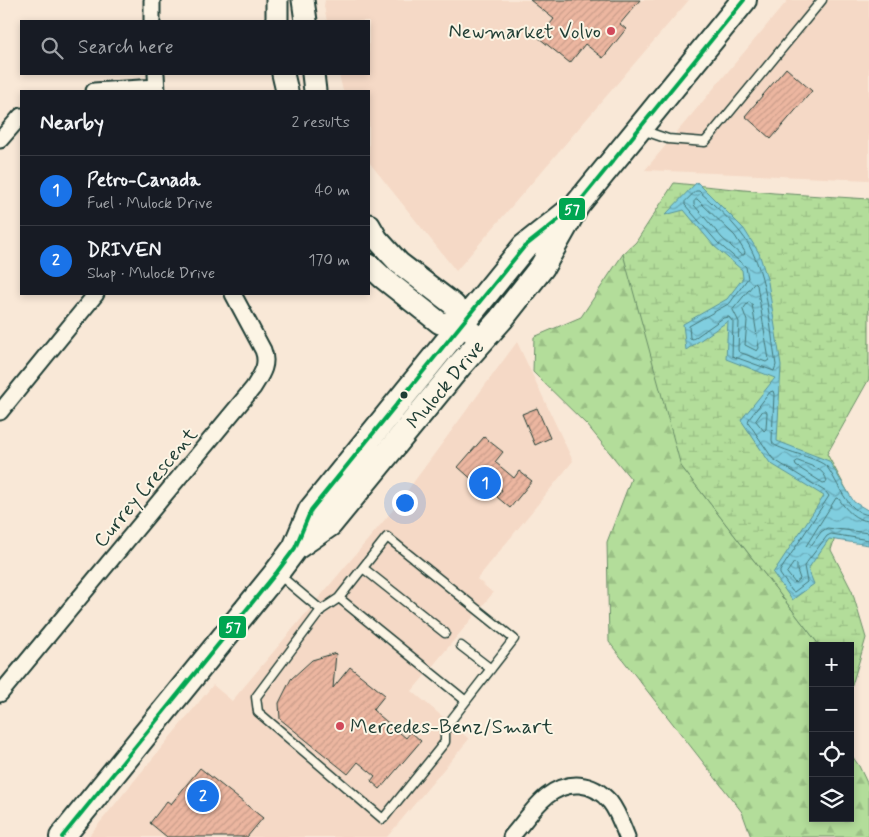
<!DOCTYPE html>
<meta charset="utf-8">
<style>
body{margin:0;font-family:Mynerve,sans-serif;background:#242831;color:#f1f3f6}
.controls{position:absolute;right:15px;bottom:15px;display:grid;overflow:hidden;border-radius:0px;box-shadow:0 2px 8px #0003}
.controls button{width:45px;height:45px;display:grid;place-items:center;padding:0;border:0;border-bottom:1px solid #363941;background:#171b24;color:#f1f3f6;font:25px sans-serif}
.you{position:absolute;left:404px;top:502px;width:18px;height:18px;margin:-12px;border:4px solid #fff;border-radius:50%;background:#1a73e8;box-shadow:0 0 0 8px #1a73e833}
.badge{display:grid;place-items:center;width:32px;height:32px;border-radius:50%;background:#1a73e8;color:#fff;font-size:16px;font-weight:700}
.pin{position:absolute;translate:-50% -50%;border:2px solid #fff;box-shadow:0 1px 5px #0006}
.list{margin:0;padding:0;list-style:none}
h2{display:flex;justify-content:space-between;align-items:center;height:65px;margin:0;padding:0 20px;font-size:21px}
h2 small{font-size:16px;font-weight:400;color:#9ea1a6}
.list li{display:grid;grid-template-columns:32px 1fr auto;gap:15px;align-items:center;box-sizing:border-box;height:70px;padding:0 20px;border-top:1px solid #363941}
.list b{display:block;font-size:19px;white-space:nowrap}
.list p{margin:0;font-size:16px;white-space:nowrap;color:#9ea1a6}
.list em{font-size:16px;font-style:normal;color:#9ea1a6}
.icon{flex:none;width:28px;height:28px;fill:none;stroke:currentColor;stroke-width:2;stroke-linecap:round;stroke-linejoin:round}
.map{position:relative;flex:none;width:869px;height:837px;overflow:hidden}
.search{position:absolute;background:#171b24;box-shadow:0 2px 8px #0003;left:20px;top:20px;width:350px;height:55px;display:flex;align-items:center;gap:12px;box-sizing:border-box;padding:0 18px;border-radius:0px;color:#9ea1a6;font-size:19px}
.panel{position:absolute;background:#171b24;box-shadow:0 2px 8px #0003;left:20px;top:90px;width:350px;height:205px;border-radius:0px}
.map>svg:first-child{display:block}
</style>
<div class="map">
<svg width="869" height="837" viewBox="0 0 869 837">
<defs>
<pattern id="forest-firs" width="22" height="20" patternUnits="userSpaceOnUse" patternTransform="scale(1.25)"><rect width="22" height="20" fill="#b3dd9a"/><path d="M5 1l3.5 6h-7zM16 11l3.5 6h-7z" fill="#9abf85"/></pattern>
<pattern id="wetland-marsh" width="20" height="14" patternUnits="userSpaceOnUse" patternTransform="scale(1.25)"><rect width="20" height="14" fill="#b3dd9a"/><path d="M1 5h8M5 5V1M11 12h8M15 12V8" fill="none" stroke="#9abf85"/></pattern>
<pattern id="water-waves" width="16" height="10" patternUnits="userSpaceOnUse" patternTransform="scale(1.25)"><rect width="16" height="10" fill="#80cedf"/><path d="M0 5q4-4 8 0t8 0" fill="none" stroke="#68a8b6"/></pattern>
<pattern id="building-hatch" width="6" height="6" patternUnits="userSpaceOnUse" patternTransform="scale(1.25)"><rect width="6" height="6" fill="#ecb6a0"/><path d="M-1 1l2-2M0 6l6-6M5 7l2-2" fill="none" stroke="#ca9d8a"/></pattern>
</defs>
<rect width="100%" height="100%" fill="#f9e8d7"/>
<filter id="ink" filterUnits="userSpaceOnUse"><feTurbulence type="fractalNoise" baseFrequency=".02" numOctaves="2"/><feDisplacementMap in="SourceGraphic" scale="10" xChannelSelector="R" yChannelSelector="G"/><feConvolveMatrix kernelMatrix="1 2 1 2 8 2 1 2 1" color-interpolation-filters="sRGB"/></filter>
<g filter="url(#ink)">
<path fill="#f5d9c6" d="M325 0H689L456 271 369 162V91H343L339 74H369V21H327L324 6Z
M788 0H869V180L645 170Z
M517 342 573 461 477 579 493 593 412 691 469 739 387 837H88L213 685 232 701 393 510Z"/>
<path fill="url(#forest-firs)" stroke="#698d67" d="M623 254 656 358 681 466 820 646H813V818H850V753L859 766 869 787V837H751L742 812 609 642 607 542 631 479 588 426 533 372 534 337 581 317Z"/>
<path fill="url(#wetland-marsh)" stroke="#698d67" d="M674 183 774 193 869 199V379L827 454 849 494 831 550 852 591 866 638 850 692V646H820L681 466 623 254 636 242Z"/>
<path fill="url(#water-waves)" stroke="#59949b" d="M697 182 744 229 759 253 768 282 781 365 777 441 829 461 854 502 869 511V545L829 539 808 569 814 584 792 600 773 573 824 496 770 463 741 420 775 378 726 359 728 321 686 350 683 324 727 299 743 278 742 270 714 246 684 210 665 215Z"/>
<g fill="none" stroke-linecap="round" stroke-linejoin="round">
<path stroke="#467778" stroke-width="1" d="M696 191H699C713 204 728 217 740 232 768 266 769 323 776 365L774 371 732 356 733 322 729 317 723 318 693 339 690 338 689 326 730 303 748 278 746 267 718 243 685 205V202Z
M697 199 735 236 745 252 744 255H741L722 238 694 205V202Z
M755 283 757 285 769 360 766 362 739 352 738 350 739 322 733 310Z
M749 302 752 304 759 348 757 351 745 345 747 321 743 310Z
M763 411H766L767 413 766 429 764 431 756 421Z
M798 461C810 466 825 468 827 482L823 483 796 466 795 463Z
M869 515C846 512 839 483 827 467 819 458 785 452 773 444L772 440 774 394 773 391 770 392 749 419 748 422 773 459 826 492 829 496 780 571V574L792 591 794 592 807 582 804 566 827 536 831 534 869 540
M869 521C855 520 846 510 839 499L836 498 806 546 810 547 821 532 827 528 869 533
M794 563 797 564V570L800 579 795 583 787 573Z"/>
</g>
<path fill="url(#building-hatch)" stroke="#1f3d34" d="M530 0H640L620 24 626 29 603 58 585 44 570 63 539 38 554 19Z
M786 68 812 91 771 139 745 116Z
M537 408 550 438 535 445 522 414Z
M484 437 503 452 495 462 514 478 519 471 532 481 510 508 497 497 502 490 483 474 476 483 458 467Z
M336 653 333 688 350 667 385 695 373 710 406 738 411 732 421 741 380 789 371 781 375 776 358 762 348 774 280 719 279 703 291 679 312 660Z
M200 768 263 818 247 837H167L150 823 167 801 171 804Z"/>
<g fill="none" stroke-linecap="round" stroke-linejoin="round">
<defs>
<path id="lane" d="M642 130 668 139 705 142 822 0
M363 568 445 633
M278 574 321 610 256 697 258 712 383 819 445 742V728L514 639 387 537 339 598 321 610
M339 598 466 701
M461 646 491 669"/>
<path id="street" d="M152 0V21
M156 74 157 91
M94 91 156 87
M0 140 21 116
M0 412 96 294
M0 694 253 388C261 375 269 365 263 350L233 294
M511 837C522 825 534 806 547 796 568 780 592 781 610 802 618 812 622 825 627 837"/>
<path id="secondary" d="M277 0V21
M303 0 306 21
M283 74 287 91
M313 74 315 91
M369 225 377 239 399 263 454 305 461 324 482 340
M369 265 383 278 440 323 461 324"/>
<path id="primary" d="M295 548 330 524 460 365 501 319 542 267 577 205 744 0
M62 837 277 572 295 548 311 510 524 247 577 205"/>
</defs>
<use href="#lane" stroke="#1f3d34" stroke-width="11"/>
<use href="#street" stroke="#1f3d34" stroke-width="19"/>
<use href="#secondary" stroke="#1f3d34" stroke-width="25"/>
<use href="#primary" stroke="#1f3d34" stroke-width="28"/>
<use href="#lane" stroke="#fcf5e5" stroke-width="8"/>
<use href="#street" stroke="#fcf5e5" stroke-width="15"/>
<use href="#secondary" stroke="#fcf5e5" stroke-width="21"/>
<use href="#primary" stroke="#fcf5e5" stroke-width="24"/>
<defs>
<path id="bus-1" d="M62 837 277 572 295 548 311 510 524 247 577 205 744 0"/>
</defs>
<use href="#bus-1" stroke="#fcf5e5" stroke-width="8"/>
<use href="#bus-1" stroke="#00a651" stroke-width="4"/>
</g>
</g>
<g fill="#d1495b" stroke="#fcf5e5" stroke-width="2">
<circle cx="611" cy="31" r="5"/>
<circle cx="340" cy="726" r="5"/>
</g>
<circle fill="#1f3d34" stroke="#fcf5e5" stroke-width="2" cx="404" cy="395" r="4.5"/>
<g text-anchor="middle" stroke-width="4" stroke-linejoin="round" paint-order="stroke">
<g font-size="20" fill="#1f3d34" stroke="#fcf5e5" text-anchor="end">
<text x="601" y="38">Newmarket Volvo</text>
<text x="350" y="733" text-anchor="start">Mercedes-Benz/Smart</text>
</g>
<g font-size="20" fill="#1f3d34" stroke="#fcf5e5">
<text transform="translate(445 384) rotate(-50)" y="7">Mulock Drive</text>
<text transform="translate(145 487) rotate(-50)" y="7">Currey Crescent</text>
</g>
</g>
<g stroke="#fcf5e5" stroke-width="2">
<rect x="558" y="197" width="28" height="24" rx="5" fill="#00a651"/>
<rect x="218" y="615" width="29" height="24" rx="5" fill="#00a651"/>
</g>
<g font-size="14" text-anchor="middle" font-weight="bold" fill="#fff">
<text x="572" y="214">57</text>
<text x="233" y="632">57</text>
</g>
</svg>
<div class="controls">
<button>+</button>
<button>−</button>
<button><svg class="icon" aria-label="locate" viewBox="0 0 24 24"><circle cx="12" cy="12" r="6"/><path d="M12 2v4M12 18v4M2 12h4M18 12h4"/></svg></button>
<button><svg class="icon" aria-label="layers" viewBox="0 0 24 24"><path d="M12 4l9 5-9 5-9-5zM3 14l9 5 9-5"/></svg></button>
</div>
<div class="you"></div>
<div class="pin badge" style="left:485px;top:483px">1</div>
<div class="pin badge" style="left:203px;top:796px">2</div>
<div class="search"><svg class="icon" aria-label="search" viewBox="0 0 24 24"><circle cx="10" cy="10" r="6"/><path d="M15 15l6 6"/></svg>Search here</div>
<section class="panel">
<h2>Nearby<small>2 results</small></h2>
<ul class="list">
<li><span class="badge">1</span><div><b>Petro-Canada</b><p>Fuel · Mulock Drive</p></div><em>40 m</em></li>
<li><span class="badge">2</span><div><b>DRIVEN</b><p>Shop · Mulock Drive</p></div><em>170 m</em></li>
</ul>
</section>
</div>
